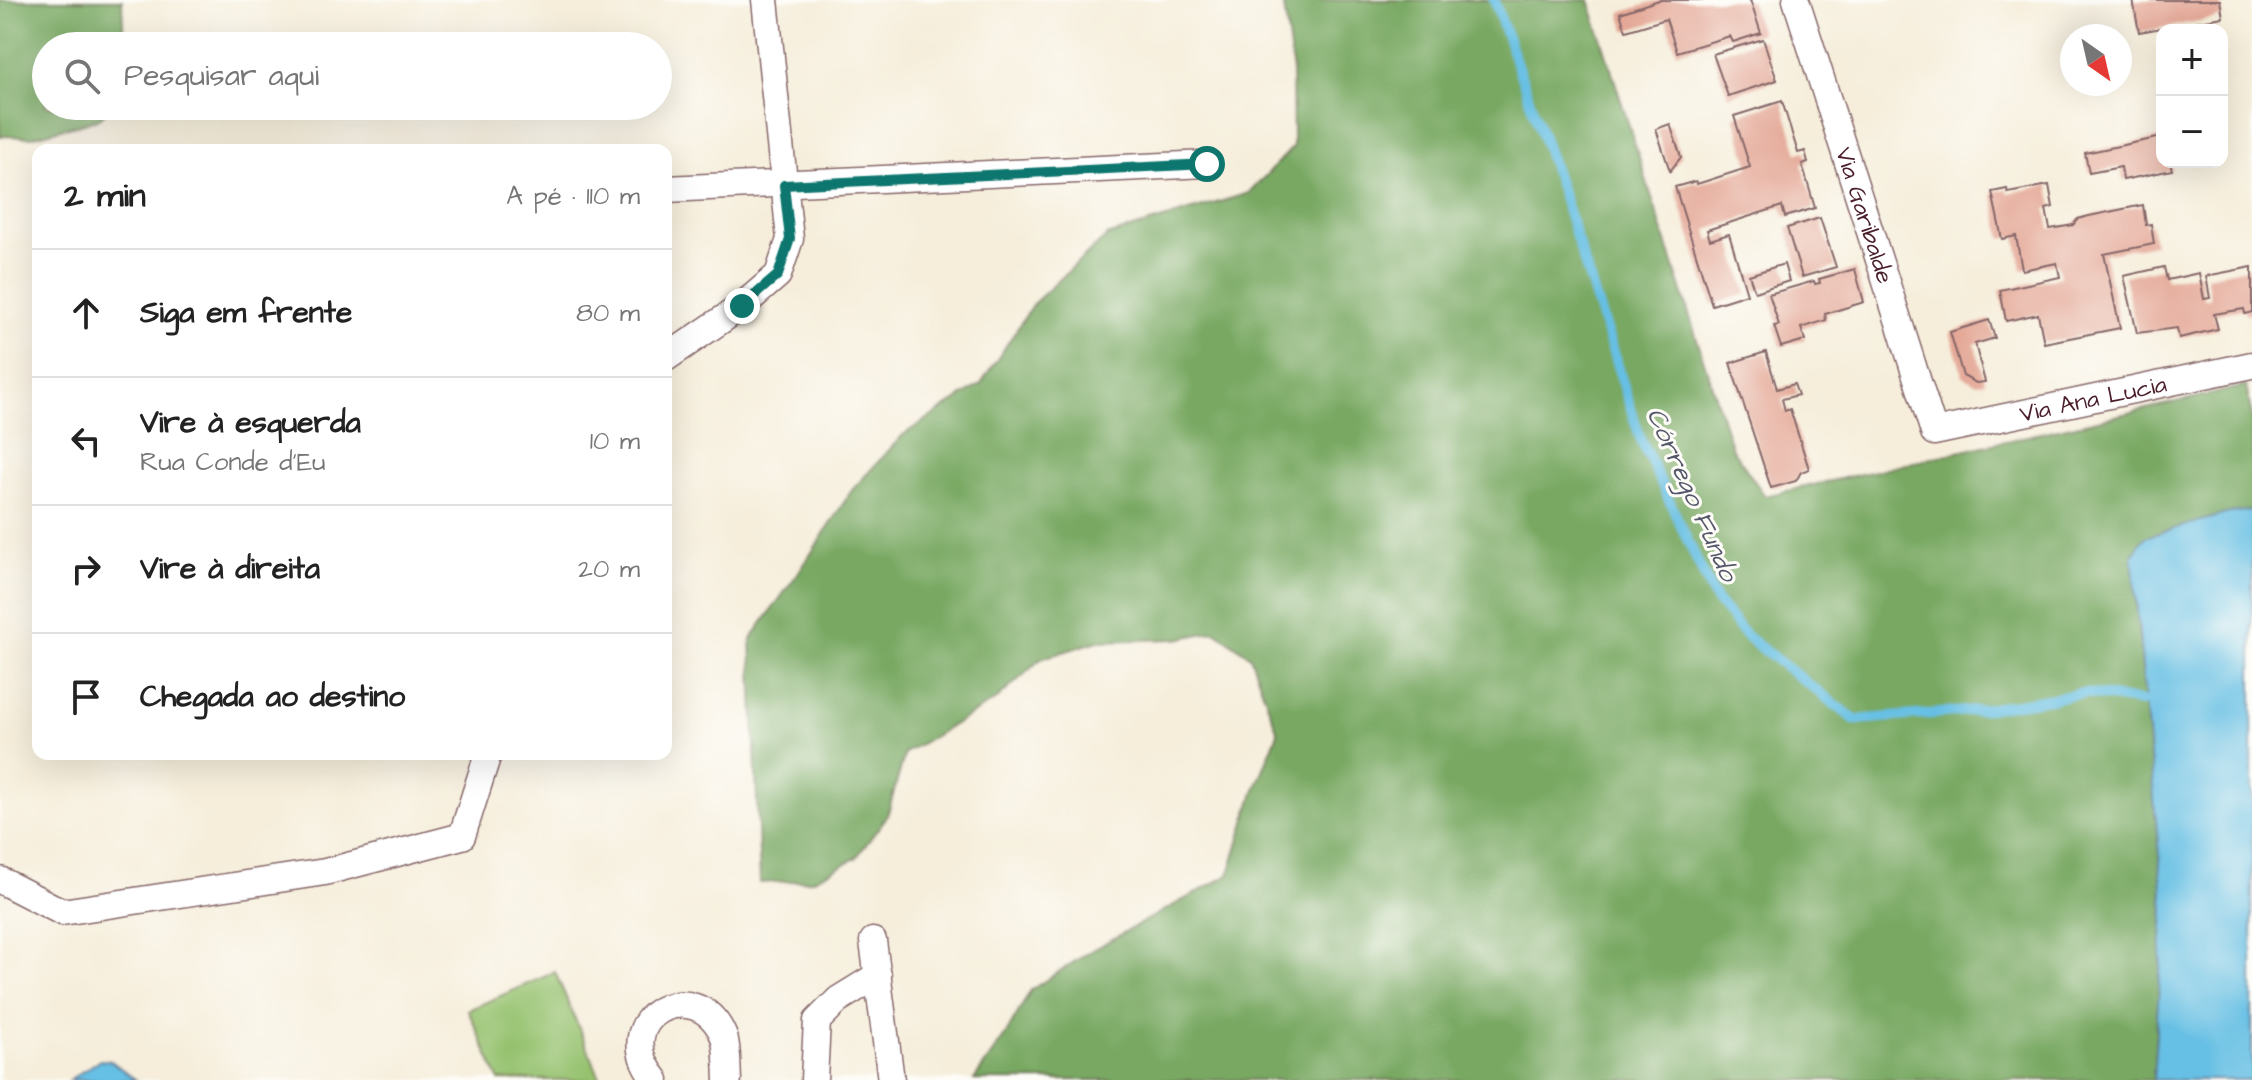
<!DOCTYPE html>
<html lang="pt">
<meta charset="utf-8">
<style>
body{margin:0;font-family:"Architects Daughter",sans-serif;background:#f2f2f2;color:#222}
.controls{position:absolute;right:24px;top:24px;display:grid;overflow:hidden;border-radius:16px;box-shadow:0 8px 32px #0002}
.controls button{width:72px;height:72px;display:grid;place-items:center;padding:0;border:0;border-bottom:2px solid #e0e0e0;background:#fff;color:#222;font:40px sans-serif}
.compass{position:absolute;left:2060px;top:24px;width:72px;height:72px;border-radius:50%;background:#fff;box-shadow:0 8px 32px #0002;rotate:146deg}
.stop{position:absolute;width:24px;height:24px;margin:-18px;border:6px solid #0f766e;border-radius:50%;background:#fff}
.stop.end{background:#0f766e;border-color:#fff;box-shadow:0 2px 8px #0008}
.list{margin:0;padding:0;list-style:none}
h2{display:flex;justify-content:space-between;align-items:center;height:104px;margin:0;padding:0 32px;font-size:34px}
h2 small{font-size:26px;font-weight:400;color:#767676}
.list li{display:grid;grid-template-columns:52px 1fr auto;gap:24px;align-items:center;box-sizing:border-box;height:128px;padding:0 32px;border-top:2px solid #e0e0e0}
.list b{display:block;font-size:30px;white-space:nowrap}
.list p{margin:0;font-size:26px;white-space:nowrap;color:#767676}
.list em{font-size:26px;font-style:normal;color:#767676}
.icon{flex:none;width:44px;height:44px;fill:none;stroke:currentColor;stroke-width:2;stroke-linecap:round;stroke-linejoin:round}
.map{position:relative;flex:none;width:2252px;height:1080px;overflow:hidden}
.search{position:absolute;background:#fff;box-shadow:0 8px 32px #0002;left:32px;top:32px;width:640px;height:88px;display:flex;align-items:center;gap:20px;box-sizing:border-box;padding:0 28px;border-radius:44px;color:#767676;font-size:30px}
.panel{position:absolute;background:#fff;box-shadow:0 8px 32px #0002;left:32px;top:144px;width:640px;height:616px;border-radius:16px}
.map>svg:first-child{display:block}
</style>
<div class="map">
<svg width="2252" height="1080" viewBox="0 0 2252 1080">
<rect width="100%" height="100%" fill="#fdfcf7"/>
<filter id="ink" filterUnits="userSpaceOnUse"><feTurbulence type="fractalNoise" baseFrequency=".0125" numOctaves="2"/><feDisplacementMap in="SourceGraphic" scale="16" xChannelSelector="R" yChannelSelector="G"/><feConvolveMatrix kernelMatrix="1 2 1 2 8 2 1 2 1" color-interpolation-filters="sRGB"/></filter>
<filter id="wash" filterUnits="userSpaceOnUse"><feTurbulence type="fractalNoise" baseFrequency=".006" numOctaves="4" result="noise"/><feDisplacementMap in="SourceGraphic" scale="32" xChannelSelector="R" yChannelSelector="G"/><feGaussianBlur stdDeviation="1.8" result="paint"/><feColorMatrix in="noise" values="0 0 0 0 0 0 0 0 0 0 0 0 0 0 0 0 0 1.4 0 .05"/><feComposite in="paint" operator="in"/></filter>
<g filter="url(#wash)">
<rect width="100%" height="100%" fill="#f6eedb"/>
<path fill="#96c270" stroke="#70704e" stroke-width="2" d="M555 972 601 1080H499L468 1010Z"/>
<path fill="#78a862" stroke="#616446" stroke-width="2" d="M0 0H122L124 46H46V106H111L99 119 31 137 0 136Z
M1283 0H1589L1732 449 1765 496 2246 386 2252 417V510L2229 513 2145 537 2132 555 2164 910 2153 1080H974L1006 1034 1031 990 1092 950 1229 875 1253 795 1278 733 1250 656 1215 631 1177 639 1098 641 1041 659 996 700 905 753 887 816 856 858 812 880 760 883 751 639 803 566 852 490 903 435 981 384 1034 303 1107 236 1249 193 1293 147 1292 65Z"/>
<path fill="#66bfe4" stroke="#586f88" stroke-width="2" d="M2252 510V1080H2153L2164 910 2132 555 2145 537 2229 513Z
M100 1060 111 1061 136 1080H69Z"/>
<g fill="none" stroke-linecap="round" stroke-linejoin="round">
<path stroke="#66bfe4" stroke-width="10" d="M1494 0 1557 177 1641 440 1714 597 1746 636 1855 720 1980 710 2085 693 2143 702"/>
</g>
<g id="blocks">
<path fill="#e4a796" d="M1659 0H1750L1761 33 1733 42 1730 36 1677 52 1666 19 1626 31 1620 13Z
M2133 0H2220L2223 17 2139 32Z
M1763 39 1777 80 1728 96 1713 54Z
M1782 101 1798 153 1805 151 1808 162 1802 164 1815 208 1785 217 1782 206 1707 230 1710 240 1729 234 1747 294 1712 305 1675 187 1696 181 1697 184 1750 167 1734 116Z
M1670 124 1681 157 1670 171 1656 129Z
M2162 137V162H2170L2172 170 2123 180 2121 167 2089 173 2085 153Z
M2049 185 2053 207 2046 209 2050 229 2073 225 2078 219 2089 216 2143 205 2146 225 2151 224 2154 244 2104 254 2120 328 2044 343 2038 314 2006 321 2000 290 2060 277 2057 263 2022 270 2016 236 2002 239 1992 192 2007 189 2008 193Z
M1820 218 1836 267 1802 277 1787 228Z
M1784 264 1789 281 1755 292 1749 275Z
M2164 267 2167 280 2199 273 2204 299 2210 298 2206 276 2252 267V312L2245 314 2244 309 2214 314 2218 329 2179 338 2177 328 2137 333 2124 276Z
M1855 269 1864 302 1825 314 1826 320 1801 328 1805 340 1781 347 1774 326 1779 325 1769 294 1814 281 1815 284 1820 283 1819 279Z
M1989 320 1995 338 1975 344 1985 382 1976 383 1963 376 1950 332Z
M1766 352 1777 389 1794 384 1798 395 1782 399 1785 411 1790 409 1809 469 1801 472 1796 481 1771 488 1730 363Z"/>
</g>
</g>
<g filter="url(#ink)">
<use href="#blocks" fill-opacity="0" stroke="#866769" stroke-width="2"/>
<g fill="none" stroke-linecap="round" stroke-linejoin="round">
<defs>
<g id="minor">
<path id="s1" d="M1796 0 1934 432 2252 365"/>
<path d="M666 189 1207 164"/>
<path d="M666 358 742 306 778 275 790 239 765 0"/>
<path d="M0 880 62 912 325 872 462 836 488 754"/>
<path d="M873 941 891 1080"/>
<path d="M656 1080C604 1018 697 970 724 1037 728 1048 727 1067 728 1080"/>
<path d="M814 1080 817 1021 839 999 878 975"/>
</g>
</defs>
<use href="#minor" stroke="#866769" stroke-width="29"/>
<use href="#minor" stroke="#fff" stroke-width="26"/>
</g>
</g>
<g fill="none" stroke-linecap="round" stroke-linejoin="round" filter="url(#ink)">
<path stroke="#0f766e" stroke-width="10" d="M742 306 778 275 790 239 784 185 1207 164"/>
</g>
<g text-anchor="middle" stroke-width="6" stroke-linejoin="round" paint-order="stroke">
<g font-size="24" fill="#4a1f2b" stroke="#fdfcf7">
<text dy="8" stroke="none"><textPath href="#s1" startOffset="226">Via Garibalde</textPath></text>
<text dy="8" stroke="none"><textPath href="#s1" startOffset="616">Via Ana Lucia</textPath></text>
</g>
<g font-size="26" font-style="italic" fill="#54576c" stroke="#fdfcf7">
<text transform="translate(1693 494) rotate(66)" y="9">Córrego Fundo</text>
</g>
</g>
</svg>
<div class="controls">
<button>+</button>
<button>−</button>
</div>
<svg class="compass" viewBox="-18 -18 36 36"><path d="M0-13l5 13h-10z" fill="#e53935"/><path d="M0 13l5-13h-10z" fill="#767676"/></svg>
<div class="stop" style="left:1207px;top:164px"></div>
<div class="stop end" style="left:742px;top:306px"></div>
<div class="search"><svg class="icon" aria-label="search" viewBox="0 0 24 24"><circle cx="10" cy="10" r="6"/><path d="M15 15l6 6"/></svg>Pesquisar aqui</div>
<section class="panel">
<h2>2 min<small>A pé · 110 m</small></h2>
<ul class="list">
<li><svg class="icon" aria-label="ahead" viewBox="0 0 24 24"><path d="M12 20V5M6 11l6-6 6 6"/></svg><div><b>Siga em frente</b></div><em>80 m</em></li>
<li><svg class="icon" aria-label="left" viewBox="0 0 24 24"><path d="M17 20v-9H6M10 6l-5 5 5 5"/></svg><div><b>Vire à esquerda</b><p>Rua Conde d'Eu</p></div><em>10 m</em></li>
<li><svg class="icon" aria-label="right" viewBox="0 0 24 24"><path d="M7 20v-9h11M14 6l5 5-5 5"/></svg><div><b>Vire à direita</b></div><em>20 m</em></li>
<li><svg class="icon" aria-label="arrive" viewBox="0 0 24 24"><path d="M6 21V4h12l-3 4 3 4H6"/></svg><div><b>Chegada ao destino</b></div></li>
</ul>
</section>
</div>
